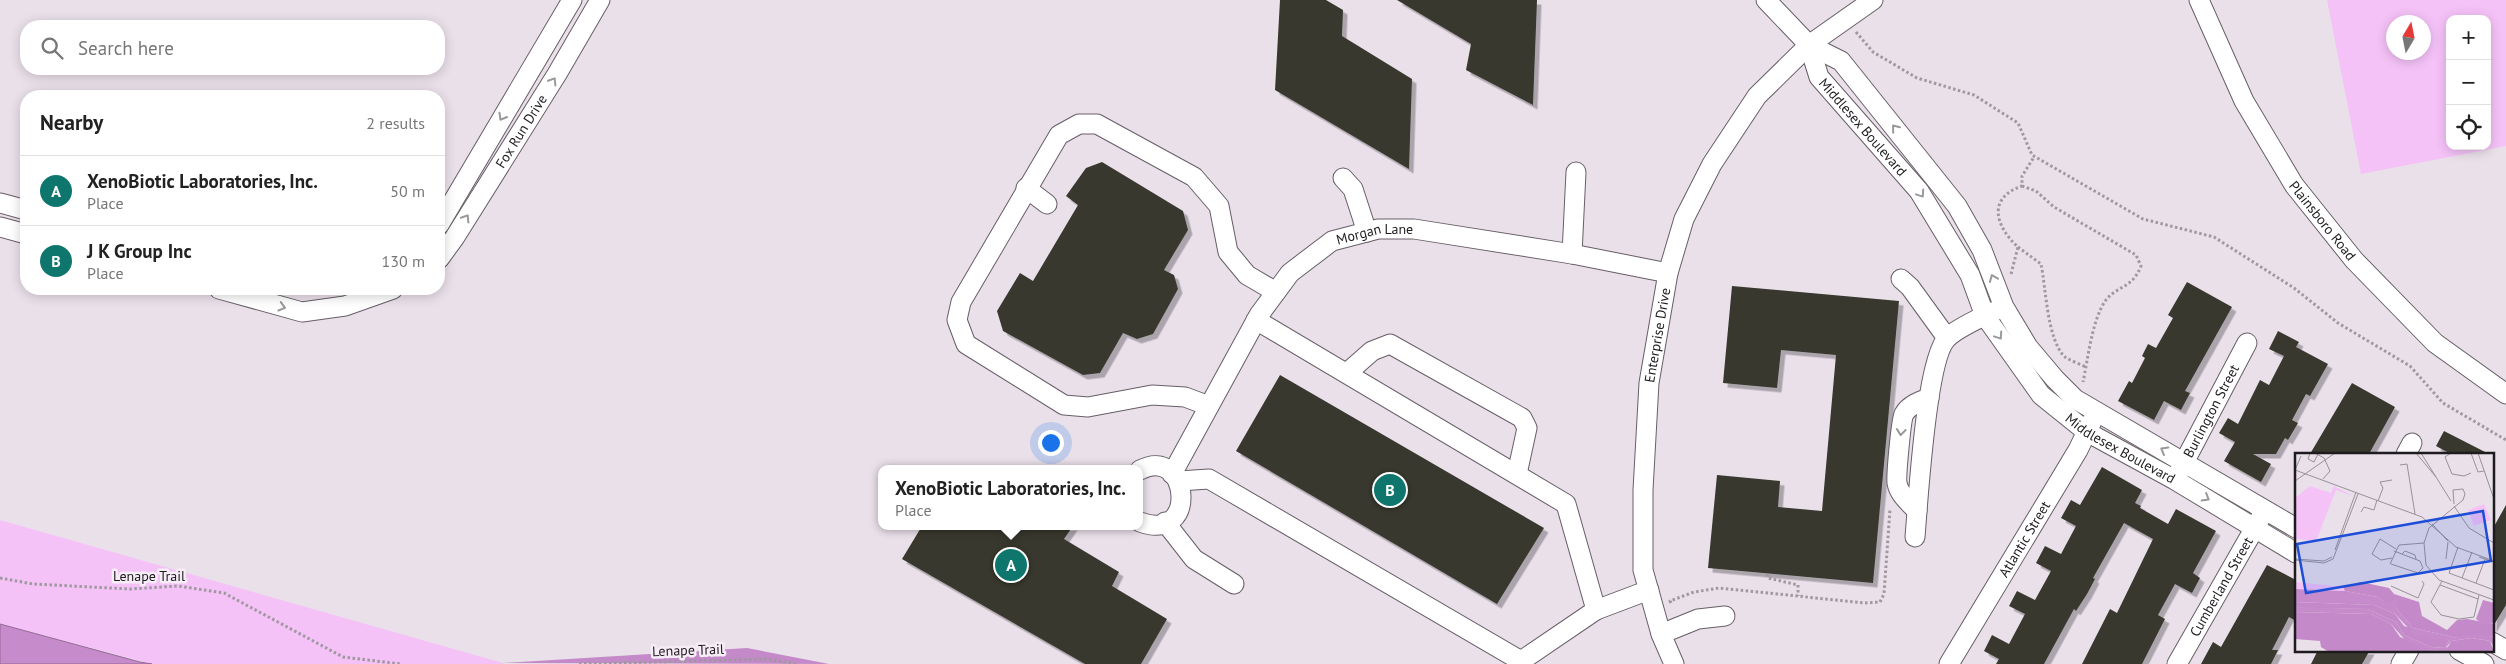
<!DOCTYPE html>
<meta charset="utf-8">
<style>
body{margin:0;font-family:"PT Sans",sans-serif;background:#f2f2f2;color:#222}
.controls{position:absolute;right:15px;top:15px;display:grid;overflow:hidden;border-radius:10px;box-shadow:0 2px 12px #0003}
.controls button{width:45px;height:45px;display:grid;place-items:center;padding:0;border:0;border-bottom:1px solid #e0e0e0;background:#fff;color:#222;font:25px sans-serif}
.compass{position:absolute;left:2386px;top:15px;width:45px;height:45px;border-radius:50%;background:#fff;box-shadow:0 2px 12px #0003;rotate:10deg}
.you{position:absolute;left:1050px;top:442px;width:18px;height:18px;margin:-12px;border:4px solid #fff;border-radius:50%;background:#1a73e8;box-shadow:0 0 0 8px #1a73e833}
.badge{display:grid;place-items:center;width:32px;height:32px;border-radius:50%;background:#0f766e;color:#fff;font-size:16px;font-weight:700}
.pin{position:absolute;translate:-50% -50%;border:2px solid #fff;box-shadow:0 1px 5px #0006}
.popup{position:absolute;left:878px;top:465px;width:265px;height:65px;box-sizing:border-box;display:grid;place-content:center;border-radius:10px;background:#fff;filter:drop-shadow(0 1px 4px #0005);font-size:16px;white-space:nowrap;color:#767676}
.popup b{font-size:19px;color:#222}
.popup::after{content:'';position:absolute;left:50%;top:100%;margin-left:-10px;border:10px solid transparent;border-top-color:#fff}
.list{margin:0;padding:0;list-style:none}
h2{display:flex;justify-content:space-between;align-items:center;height:65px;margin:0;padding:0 20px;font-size:21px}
h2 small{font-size:16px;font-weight:400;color:#767676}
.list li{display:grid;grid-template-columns:32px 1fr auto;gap:15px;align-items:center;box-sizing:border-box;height:70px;padding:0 20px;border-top:1px solid #e0e0e0}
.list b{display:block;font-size:19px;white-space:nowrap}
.list p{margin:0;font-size:16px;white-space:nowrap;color:#767676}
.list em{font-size:16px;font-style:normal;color:#767676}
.icon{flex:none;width:28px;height:28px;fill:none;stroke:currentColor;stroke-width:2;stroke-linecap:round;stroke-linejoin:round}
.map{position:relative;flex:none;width:2506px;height:664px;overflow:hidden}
.search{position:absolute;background:#fff;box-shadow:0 2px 12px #0003;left:20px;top:20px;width:425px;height:55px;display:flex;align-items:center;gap:12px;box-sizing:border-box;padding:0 18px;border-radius:20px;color:#767676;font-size:19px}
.panel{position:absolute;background:#fff;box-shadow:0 2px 12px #0003;left:20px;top:90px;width:425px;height:205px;border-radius:20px}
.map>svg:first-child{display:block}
</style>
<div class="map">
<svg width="2506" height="664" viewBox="0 0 2506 664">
<defs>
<filter id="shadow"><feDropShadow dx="4.5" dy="4.5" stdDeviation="0" flood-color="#0004"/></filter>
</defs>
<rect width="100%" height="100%" fill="#eae0ea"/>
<path fill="#f5c2f8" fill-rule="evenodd" d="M2327 0H2506V146L2361 174ZM2450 19H2487V146H2450ZM2394 22H2424V52H2394Z
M0 520 503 663 504 664H152L0 624Z"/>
<path fill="#c489c8" d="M747 648 829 664 503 663Z"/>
<path fill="#c68bca" stroke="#946996" d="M0 624 140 662 152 664H0Z"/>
<path fill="#38382e" filter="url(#shadow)" d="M1280 0H1326L1343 10 1342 36 1412 79 1409 169 1275 90Z
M1397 0H1537L1533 105 1466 70 1471 44Z
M1102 162 1183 211 1188 230 1164 270 1174 275 1178 289 1153 334 1137 339 1123 333 1100 373 1083 375 1003 331 997 311 1020 273 1033 281 1078 205 1066 196 1086 168Z
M2187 282 2232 307 2185 391 2190 393 2181 410 2164 401 2154 420 2118 401 2129 381 2132 383 2145 358 2142 356 2148 344 2156 348 2173 318 2168 315Z
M1732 286 1899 301 1873 583 1708 568 1717 475 1780 481 1778 507 1822 511 1836 355 1781 350 1777 388 1723 383Z
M2278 331 2299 342 2296 347 2328 364 2310 396 2306 394 2292 420 2298 423 2288 440 2285 438 2276 454H2253L2271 464 2261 482 2224 461 2235 442 2219 433 2228 418 2238 424 2260 380 2269 385 2284 356 2269 349Z
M1280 375 1544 528 1497 604 1236 451Z
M2352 383 2395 407 2369 454H2310Z
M2444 431 2489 454H2451L2436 446Z
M2102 467 2142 490 2135 503 2141 506 2140 508 2168 524 2176 509 2216 531 2193 573 2200 578 2192 593 2175 584 2158 615 2165 619 2142 664H2082L2110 609 2117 613 2153 539 2124 523 2093 578 2095 579 2087 594 2076 611 2074 609 2044 664H1996L1999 659 1984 651 1992 635 2009 644 2025 614 2009 606 2017 591 2035 600 2051 571 2036 563 2045 546 2061 554 2076 526 2061 518 2071 500 2080 505Z
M2506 505V605L2492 628V530Z
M922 526H1073L1064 539 1119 572 1112 586 1167 619 1141 664H1085L902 559Z
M2267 565 2296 580V621L2289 617 2272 650H2278L2271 664H2201L2213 642 2221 647Z
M2318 650H2370L2362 664H2311Z"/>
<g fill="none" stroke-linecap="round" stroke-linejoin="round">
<defs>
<g id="minor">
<path d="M1766 0 1809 45 1841 61 1957 206 1982 250 2004 307 2028 347 2055 379 2075 399 2296 528"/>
<path id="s1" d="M2199 0 2244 101 2294 185 2354 260 2435 343 2506 394"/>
<path id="s2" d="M1809 45 1819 77 1919 191 1970 275 1985 316 2041 395 2087 432 2175 480 2296 553"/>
<path d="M1343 178 1353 189 1367 232"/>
<path d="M1026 188 1047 204"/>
<path d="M0 203 26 210"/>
<path d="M439 225 572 0"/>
<path d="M0 227 26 234"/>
<path d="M1572 254 1576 172"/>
<path id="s3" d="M439 259 455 237 557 74 600 0"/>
<path d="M1901 279 1910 287 1947 338"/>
<path d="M219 289 302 312 345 306 393 289"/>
<path d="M1347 373 1372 351 1390 344 1522 418 1527 428 1517 474"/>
<path d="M1209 406 1185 397 1152 395 1088 407 1064 405 966 344 957 320 961 302 1059 135 1079 124H1097L1194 177 1219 206 1228 252 1247 275 1276 292"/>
<path d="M2406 454 2412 443"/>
<path d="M1140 470C1189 444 1200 544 1140 522"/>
<path id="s4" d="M2179 472 2247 343"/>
<path id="s5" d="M1172 474 1259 315 1290 273 1332 241 1378 229H1414L1572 254 1668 273"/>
<path d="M1179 481 1209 479 1521 661 1596 610 1566 504 1256 320"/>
<path d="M1917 511C1910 503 1899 495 1897 483 1896 476 1901 420 1904 414 1909 405 1920 401 1929 398"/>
<path d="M1165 522 1194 559 1234 584"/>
<path d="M1915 537C1918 503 1926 356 1948 337 1961 326 1980 318 1995 311"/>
<path d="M1596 610 1649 590"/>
<path d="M1661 634 1698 619 1725 616"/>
<path d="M2492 642 2506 650"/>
<path d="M2459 650 2484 664"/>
<path id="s6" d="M1674 664 1661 634 1643 570V490L1649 383 1668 273 1684 219 1712 164 1757 96 1809 45 1873 0"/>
<path id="s7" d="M1949 664 2078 450 2092 421"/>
<path id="s8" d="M2177 664 2261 517"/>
<path d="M2401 664 2409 650"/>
</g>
</defs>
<use href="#minor" stroke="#675e67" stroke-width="21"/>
<path stroke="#9f989f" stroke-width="3" stroke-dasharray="2.5 2.5" stroke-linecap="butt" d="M1856 32 1873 52 1917 78 1974 95 2018 123 2032 155 2143 219 2214 237 2294 288 2338 323 2410 366 2443 403 2506 440
M2022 186 2036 191 2054 207 2136 255 2141 266C2132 289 2118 285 2106 300 2092 319 2088 359 2083 382
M2018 247 2041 264C2046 288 2047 340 2065 357 2071 361 2080 364 2086 367
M2011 274 2018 247C1995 226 1987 198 2022 186V176L2034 157
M1767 574 1768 578 1798 585V596
M0 578 33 584 130 589 178 586 224 593 343 657 401 664
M1671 603 1670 601 1694 592 1719 588 1865 603 1880 602 1884 594 1890 509
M579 664 767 659 796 664"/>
<use href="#minor" stroke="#fff" stroke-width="19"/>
</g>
<defs><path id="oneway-chevron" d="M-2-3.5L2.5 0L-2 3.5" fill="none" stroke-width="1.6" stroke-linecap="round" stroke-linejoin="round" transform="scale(1.25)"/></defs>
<g stroke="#9a989a">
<use href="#oneway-chevron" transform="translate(553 81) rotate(-58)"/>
<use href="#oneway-chevron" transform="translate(502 117) rotate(120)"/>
<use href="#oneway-chevron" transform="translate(1895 128) rotate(-129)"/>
<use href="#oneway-chevron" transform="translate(1921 194) rotate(56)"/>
<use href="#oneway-chevron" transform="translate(466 218) rotate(-58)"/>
<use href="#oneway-chevron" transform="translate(1993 278) rotate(-112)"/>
<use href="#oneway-chevron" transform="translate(282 307) rotate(16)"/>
<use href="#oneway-chevron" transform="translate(1999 336) rotate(56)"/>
<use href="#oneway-chevron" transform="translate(1901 432) rotate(96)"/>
<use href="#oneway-chevron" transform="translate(2164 450) rotate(-150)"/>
<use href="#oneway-chevron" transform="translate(2206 498) rotate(31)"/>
</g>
<g text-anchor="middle" stroke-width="5" stroke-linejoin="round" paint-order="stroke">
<g font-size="14" fill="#1e1b1e" stroke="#f7edf7">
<text dy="5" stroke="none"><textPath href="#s2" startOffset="100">Middlesex Boulevard</textPath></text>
<text dy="5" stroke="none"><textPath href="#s3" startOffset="152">Fox Run Drive</textPath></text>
<text dy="5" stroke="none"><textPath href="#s1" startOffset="254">Plainsboro Road</textPath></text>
<text dy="5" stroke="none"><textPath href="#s5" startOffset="330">Morgan Lane</textPath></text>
<text dy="5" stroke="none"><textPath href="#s6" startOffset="335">Enterprise Drive</textPath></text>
<text dy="5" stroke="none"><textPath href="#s4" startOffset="69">Burlington Street</textPath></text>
<text dy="5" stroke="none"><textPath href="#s2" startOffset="520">Middlesex Boulevard</textPath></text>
<text dy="5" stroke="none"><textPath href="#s7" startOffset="146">Atlantic Street</textPath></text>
<text x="149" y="581">Lenape Trail</text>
<text dy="5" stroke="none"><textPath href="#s8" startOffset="89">Cumberland Street</textPath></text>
<text transform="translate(688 650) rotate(-2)" y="5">Lenape Trail</text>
</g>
</g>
<g transform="translate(2295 453)">
<rect width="199" height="199" fill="#eae0ea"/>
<path d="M15 33 36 40 39 33 58 43 41 37 21 88 0 86V45ZM189 51 196 67 179 73 173 57ZM0 129 48 134 50 138 0 136Z" fill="#f5c2f8"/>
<path d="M66 129 94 135 99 141 124 149 127 163 152 177 162 167 172 166 199 171V186L196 183 162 185 118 175 100 154 82 144 50 138 48 134ZM0 149 79 152 100 161 109 173 154 187 150 195 136 194 109 182 101 169 72 156 10 155 0 154ZM0 159 76 161 96 171 105 184 140 198 153 194 156 188 177 185 195 188 199 199H34L26 194 25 188 0 186Z" fill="#c489c8"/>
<path d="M0 136 50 138 82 144 94 150 102 145 104 148 100 154 118 175 162 185 172 181 196 183 199 186V194L195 188 177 185 156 188 150 196 140 198 112 189 96 171 76 161 0 159V154L72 156 101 169 109 182 136 194 150 195 154 187 122 184 100 161 79 152 0 149ZM188 147 199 150V170L189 172 181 166Z" fill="#c68bca"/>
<path fill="none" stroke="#989198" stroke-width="1" d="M15 0 13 6 19 9 23 1M20 0 29 5 35 18 28 26M121 0 141 24M126 0 156 48M156 0 150 4 157 21 169 23 176 20M176 0 183 19 189 18M183 0 199 46M105 12 112 11 120 61M0 17 127 64 161 94 199 108M0 17 6 3M0 28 40 0M83 48 88 35 85 29 97 27M159 51 158 37 168 36 170 41 168 47 134 75 129 90 131 112 144 127 199 147M159 53 174 75 199 90M66 59 69 54 79 57 82 47M137 71 153 88M163 94 154 120 199 137M40 97 61 39M107 101 110 98 120 102 121 106M184 104 199 109M97 105 86 107 77 101 85 86 101 96M0 106 29 108 37 104M151 106 153 89M0 107 29 110 38 106 63 41M95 111 104 92 129 90M96 111 123 120 128 115 125 108 99 98M167 125 177 99M147 128 136 149 146 162 164 166 179 164 184 142M181 130 190 106M145 132 183 146M96 133 123 145 129 131 127 128"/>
<path fill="#1d4ed8" fill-opacity="0.15" stroke="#1d4ed8" stroke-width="2.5" d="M188 58 196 108 11 140 2 91Z"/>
<rect width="199" height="199" fill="none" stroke="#1e1b1e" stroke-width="2.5"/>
</g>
</svg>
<div class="controls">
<button>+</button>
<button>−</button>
<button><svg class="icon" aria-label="locate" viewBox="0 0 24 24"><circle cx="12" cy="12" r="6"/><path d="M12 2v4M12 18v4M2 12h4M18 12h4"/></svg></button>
</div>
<svg class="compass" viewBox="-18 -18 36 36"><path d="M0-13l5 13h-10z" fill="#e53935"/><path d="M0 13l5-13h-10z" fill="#767676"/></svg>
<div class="you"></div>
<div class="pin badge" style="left:1011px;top:565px">A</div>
<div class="popup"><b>XenoBiotic Laboratories, Inc.</b>Place</div>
<div class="pin badge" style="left:1390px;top:490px">B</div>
<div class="search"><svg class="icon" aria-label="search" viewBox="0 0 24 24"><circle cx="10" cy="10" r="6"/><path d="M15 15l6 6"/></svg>Search here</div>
<section class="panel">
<h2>Nearby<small>2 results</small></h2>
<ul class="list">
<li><span class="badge">A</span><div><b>XenoBiotic Laboratories, Inc.</b><p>Place</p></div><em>50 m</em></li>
<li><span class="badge">B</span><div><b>J K Group Inc</b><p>Place</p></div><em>130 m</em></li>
</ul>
</section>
</div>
